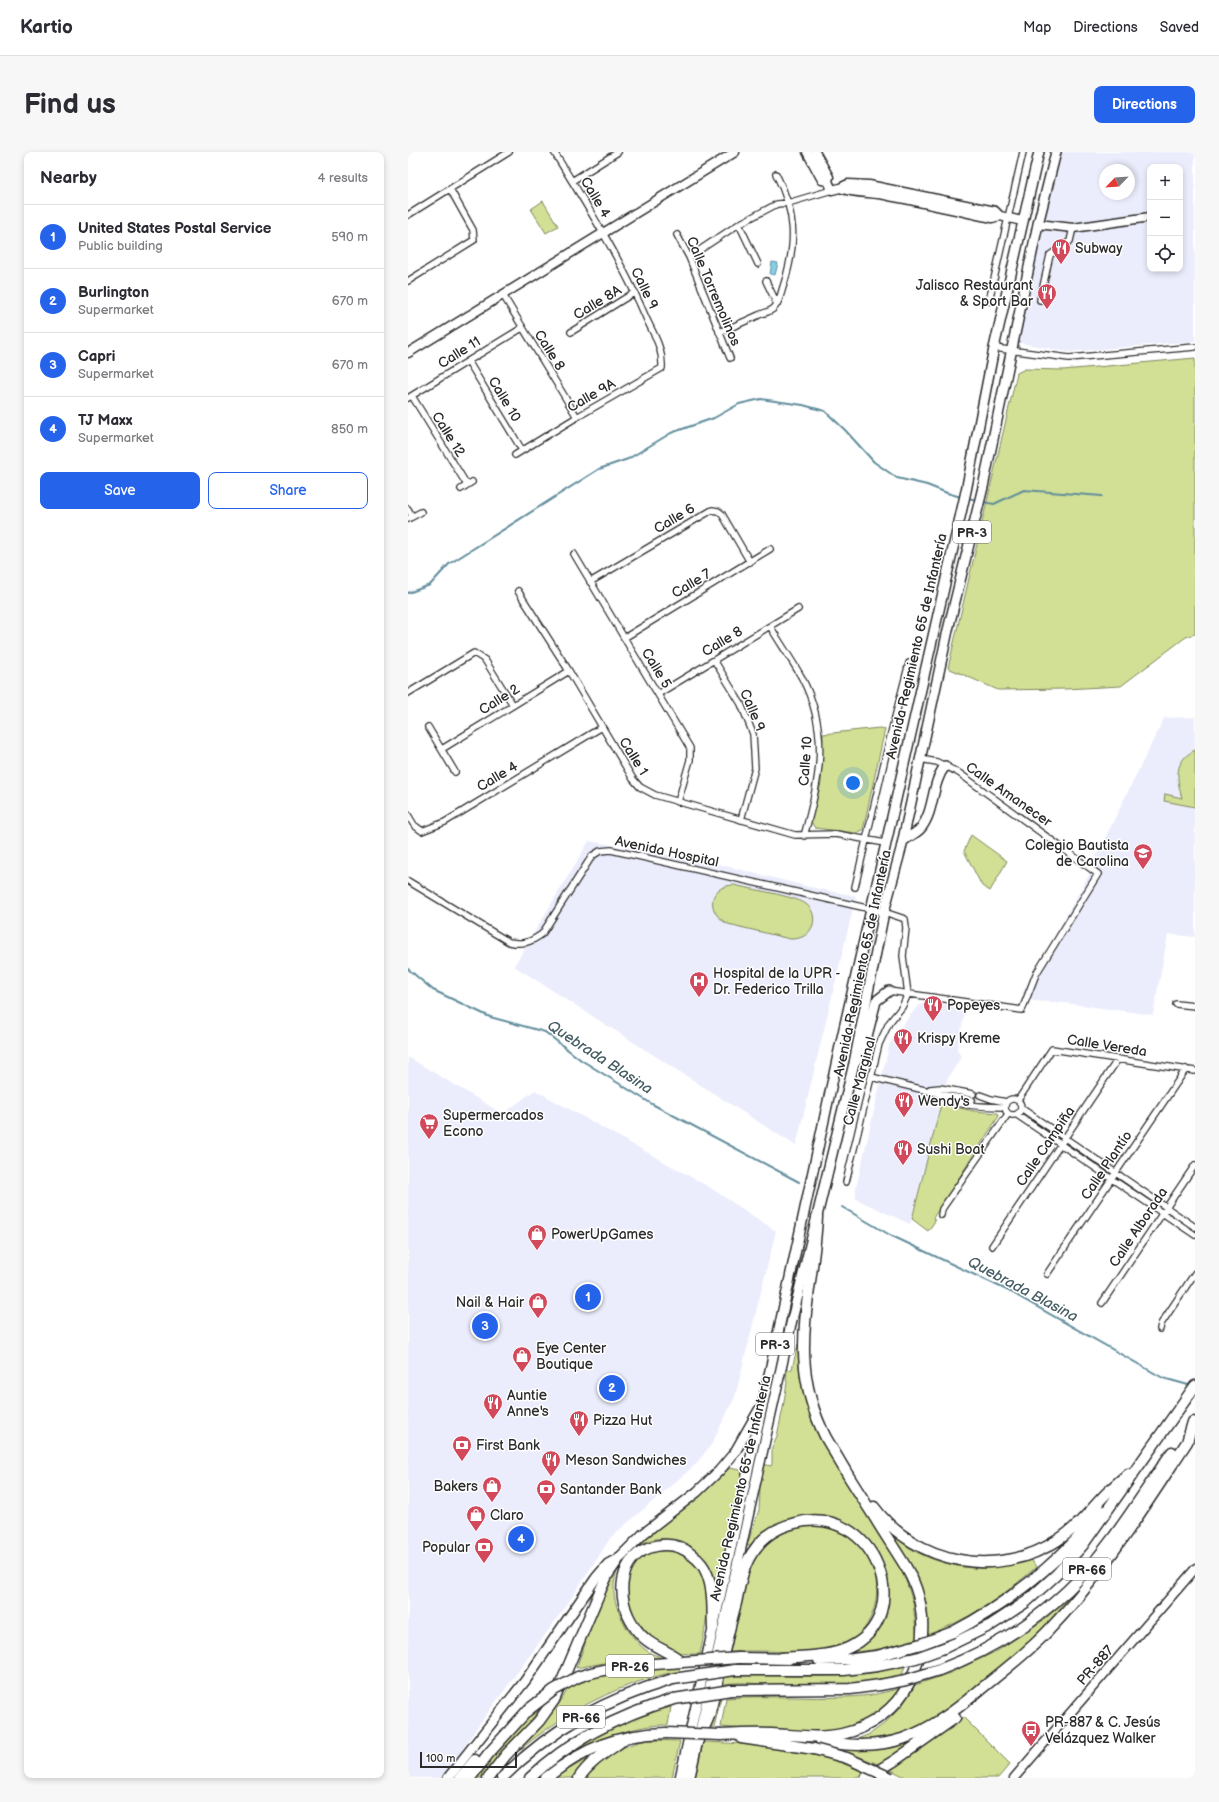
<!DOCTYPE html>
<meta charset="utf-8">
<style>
body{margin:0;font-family:"Balsamiq Sans",sans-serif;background:#f7f7f7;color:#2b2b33}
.controls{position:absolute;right:12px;top:12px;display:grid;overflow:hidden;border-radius:8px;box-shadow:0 2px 6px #0003}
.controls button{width:36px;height:36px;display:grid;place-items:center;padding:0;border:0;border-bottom:1px solid #e1e1e2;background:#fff;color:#2b2b33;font:20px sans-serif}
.compass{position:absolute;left:691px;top:12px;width:36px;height:36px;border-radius:50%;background:#fff;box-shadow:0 2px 6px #0003;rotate:245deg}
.scale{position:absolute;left:12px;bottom:10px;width:97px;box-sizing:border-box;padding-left:4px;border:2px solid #2b2b2b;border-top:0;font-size:11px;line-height:14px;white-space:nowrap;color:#2b2b2b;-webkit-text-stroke:3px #fff;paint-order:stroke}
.you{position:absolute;left:445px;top:631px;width:14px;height:14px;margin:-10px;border:3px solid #fff;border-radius:50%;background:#1a73e8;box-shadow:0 0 0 6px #1a73e833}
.badge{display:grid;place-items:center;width:26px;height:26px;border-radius:50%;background:#2563eb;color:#fff;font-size:13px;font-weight:700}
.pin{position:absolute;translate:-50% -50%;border:2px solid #fff;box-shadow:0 1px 4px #0006}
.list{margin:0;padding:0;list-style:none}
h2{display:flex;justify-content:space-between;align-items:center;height:52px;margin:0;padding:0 16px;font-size:17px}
h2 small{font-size:13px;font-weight:400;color:#7c7c81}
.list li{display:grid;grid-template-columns:26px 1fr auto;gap:12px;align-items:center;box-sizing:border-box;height:64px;padding:0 16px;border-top:1px solid #e1e1e2}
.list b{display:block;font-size:15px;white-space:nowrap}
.list p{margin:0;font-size:13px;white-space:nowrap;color:#7c7c81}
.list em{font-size:13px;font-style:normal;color:#7c7c81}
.actions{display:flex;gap:8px;padding:12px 16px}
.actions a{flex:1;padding:9px 0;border:1px solid #2563eb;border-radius:8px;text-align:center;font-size:14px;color:#2563eb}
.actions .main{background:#2563eb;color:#fff}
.icon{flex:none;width:22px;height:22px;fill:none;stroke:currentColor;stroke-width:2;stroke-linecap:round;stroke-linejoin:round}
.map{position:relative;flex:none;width:787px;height:1626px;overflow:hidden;border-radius:8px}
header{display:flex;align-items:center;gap:24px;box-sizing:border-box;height:56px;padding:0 20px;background:#fff;border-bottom:1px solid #e1e1e2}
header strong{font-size:19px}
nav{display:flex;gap:22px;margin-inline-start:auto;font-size:14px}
.intro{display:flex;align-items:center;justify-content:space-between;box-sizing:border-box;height:96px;padding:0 24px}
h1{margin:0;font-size:28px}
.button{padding:10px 18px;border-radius:8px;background:#2563eb;color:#fff;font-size:14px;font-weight:700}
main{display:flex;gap:24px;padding:0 24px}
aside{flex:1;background:#fff;border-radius:8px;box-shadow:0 2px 6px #0003}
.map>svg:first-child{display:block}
</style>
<header>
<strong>Kartio</strong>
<nav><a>Map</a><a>Directions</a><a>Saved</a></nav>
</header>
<div class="intro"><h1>Find us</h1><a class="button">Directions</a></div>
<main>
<aside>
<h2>Nearby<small>4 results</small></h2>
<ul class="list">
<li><span class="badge">1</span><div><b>United States Postal Service</b><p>Public building</p></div><em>590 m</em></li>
<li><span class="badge">2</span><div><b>Burlington</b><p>Supermarket</p></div><em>670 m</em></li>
<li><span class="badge">3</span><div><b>Capri</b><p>Supermarket</p></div><em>670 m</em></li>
<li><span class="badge">4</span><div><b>TJ Maxx</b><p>Supermarket</p></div><em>850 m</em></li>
</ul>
<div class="actions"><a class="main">Save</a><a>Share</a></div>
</aside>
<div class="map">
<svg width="787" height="1626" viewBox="0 0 787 1626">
<rect width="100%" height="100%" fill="#fff"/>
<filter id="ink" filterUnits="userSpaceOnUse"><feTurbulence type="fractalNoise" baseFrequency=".025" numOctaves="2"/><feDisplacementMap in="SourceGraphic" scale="8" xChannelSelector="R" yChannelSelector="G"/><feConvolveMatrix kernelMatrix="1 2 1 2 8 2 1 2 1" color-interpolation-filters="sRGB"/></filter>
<g filter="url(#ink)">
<path fill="#ebedfc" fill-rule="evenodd" d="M649 0H787V189L660 200 607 190ZM742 15H772V117H742ZM697 18H721V42H697Z
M787 565V785L760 782 745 863 657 851 625 849 614 842 681 723 684 713 756 566Z
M181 689 306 711 402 735 448 744 388 994 106 814Z
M517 850 558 856 549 897 553 905 539 928 502 1072 448 1047V1036L481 894 486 884 509 855Z
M0 905 95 962 127 938 301 1035 368 1079 327 1245 303 1293 287 1313 203 1385 156 1457 70 1574 35 1626H0Z"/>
<path fill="#d1e094" stroke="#7e8660" d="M135 49 150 74 138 81 123 57Z
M787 206V482L778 485 713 534 657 537 590 538 540 516 609 221 617 217 655 218Z
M471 576 477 577 455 678 448 681 407 676 403 670 413 631 415 582Z
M787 598V655L756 649 757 642 774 646C768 625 766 609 787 598Z
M563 683 599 709 582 739 574 734 556 699Z
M326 733C342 737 387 744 398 752 406 758 408 769 403 777 398 785 391 787 382 787L320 772C298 761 299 734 326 733Z
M533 952 566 959 590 961 591 964 525 1066 527 1069 520 1079 504 1067Z
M390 1192 392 1225 402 1263 421 1302 495 1420 505 1450 509 1487 477 1496 442 1501V1499L459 1489 465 1482 474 1413C446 1354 386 1348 342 1393L340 1394 339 1393 351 1358 352 1339 350 1330 355 1312 363 1314 364 1312V1295L369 1284 375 1256 379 1230 378 1227 379 1218 384 1217Z
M322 1316 337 1319 310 1433H305L303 1425C296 1418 269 1390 262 1388 235 1380 206 1409 206 1435 205 1448 211 1462 217 1473 223 1483 231 1494 241 1500 245 1503 252 1504 254 1506L218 1507 168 1516 177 1492V1486L201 1428 218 1404 242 1381 299 1337Z
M412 1373C428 1378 442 1383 453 1396 481 1428 470 1480 431 1496 426 1498 419 1498 413 1498 383 1502 352 1497 322 1500L338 1423 345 1407 359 1389 384 1375Z
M482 1382C488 1385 494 1391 500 1395 522 1409 554 1418 580 1416 595 1414 609 1410 623 1407L628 1415C595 1445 560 1468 519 1483 519 1478 520 1473 520 1467 518 1434 500 1409 482 1382Z
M256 1398C314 1406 300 1462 292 1502 276 1503 262 1500 248 1491 223 1475 204 1427 232 1406 239 1401 248 1400 256 1398Z
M667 1440 622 1491 541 1558 514 1574 494 1582 467 1588 449 1587 462 1582 477 1571 494 1554 507 1533 542 1521 589 1499 637 1467Z
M497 1514 494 1523C455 1532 417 1535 377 1533 356 1533 336 1529 316 1532L317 1525 324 1524C381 1522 442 1530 497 1514Z
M272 1515 271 1519C203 1532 139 1570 90 1618 112 1595 147 1565 160 1536 195 1518 234 1518 272 1515Z
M493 1536C459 1580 429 1582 377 1579 356 1578 334 1577 313 1575L318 1546C366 1542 415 1549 463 1543 473 1541 483 1539 493 1536Z
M313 1546 306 1575H303L309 1547Z
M134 1553 117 1577 95 1598 73 1626H66C85 1600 109 1574 134 1553Z
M263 1555 260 1573C225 1572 191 1589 160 1603L159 1602C189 1579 227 1565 263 1555Z
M555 1565 602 1612 590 1626H499L483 1618Z
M516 1583 470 1612 425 1595Z
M239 1588 272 1589 264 1626H173C187 1606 216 1593 239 1588Z
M295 1590C350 1592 407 1596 457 1621L446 1626H287Z
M177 1608 179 1611 166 1626H146Z"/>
<path fill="#86cfe7" stroke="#628d9c" d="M364 110 370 111 367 123 362 122Z"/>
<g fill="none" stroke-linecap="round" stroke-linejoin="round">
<path stroke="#628d9c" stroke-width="2" d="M560 346 569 348
M575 350 586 352 616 338 694 344
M0 441 22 433 41 412 191 317 220 307 263 281 306 266 331 252 353 247 395 253 417 259 437 278 466 310 489 326 519 333 539 341 553 345
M0 817 25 838 82 865 137 880 173 908 244 952 391 1030
M434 1055 482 1083 603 1140 755 1226 784 1234"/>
<path stroke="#d5d5d5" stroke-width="5.5" stroke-dasharray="5.5 3" stroke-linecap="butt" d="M564 948 570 950"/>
<defs>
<path id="street" d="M164 29 210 0
M0 63 101 0
M331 72 350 112
M269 83 281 105 322 206
M281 105 331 72 369 52 380 51 424 38
M0 129 66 88 65 78 42 37
M358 129 369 152
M95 143 169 265
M632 148 642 103 662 89 665 76
M581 149 615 0
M163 180 227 140
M311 180C325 175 338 169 351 163 355 161 361 160 365 157 372 151 373 140 376 132 389 90 388 61 368 22
M586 196 661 206 787 195
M60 209 114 298
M4 244 59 333
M0 246 114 176
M107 303 169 265 254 216C255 197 247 185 239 168 214 109 180 55 146 0
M53 337 64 330
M0 357 4 364
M0 367 13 360
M166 402 282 596V608L270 650
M182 430 304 358 310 359 314 362 342 410
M110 439 161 519 225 627 232 635 247 643 387 683 428 682 477 691
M362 474C372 491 384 508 394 526 422 580 412 628 396 684
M216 486 362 397
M306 508 333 552 345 582 347 616 333 668
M0 541 66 501 77 508 105 553
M250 542 390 457
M20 575 47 620
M34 597 161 519
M0 663 6 673 14 679 37 670 194 575
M0 729 101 790C115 793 123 790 134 782L184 704 192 699 203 698 476 760 497 767 498 776 495 804 500 842 494 855 481 871 471 892 438 1030
M447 735 483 581 501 511
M481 839 614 858 628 822 690 722 551 621 529 610 512 607
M768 852 787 854
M463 925 541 944 564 948
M522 937 532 936 565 942
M572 943 583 947 598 950
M531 944C552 955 573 954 597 955
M597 955a8 8 0 1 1 16 0a8 8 0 1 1-16 0Z
M610 948 644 897 787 919
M613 956 787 1075
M609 963 787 1083
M533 1063 534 1057 600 962
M584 1094 710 907
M639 1122 778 917
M694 1151 787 1013
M752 1177 753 1172 787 1121"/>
<path id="secondary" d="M399 0 414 28 420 29
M407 0 421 25 420 29 424 38 432 36 440 32 461 33 587 59 592 64 614 69
M432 36C448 42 465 40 481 44 515 50 549 59 584 66L592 64
M630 72 665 76 742 65
M0 201 327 0
M606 1626 787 1417"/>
<path id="primary" d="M495 689C500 685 509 681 513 676 527 658 523 632 537 614
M447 910 455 900 468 849 481 839
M292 1579 383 1172 446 911 476 760 493 697 540 478 575 335 630 72 648 0
M40 1626 117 1529 188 1426 200 1412 211 1406 235 1382 289 1340 311 1319 327 1300 351 1258
M272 1626 356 1246 432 894 558 339 586 196 631 0"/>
<path id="highway" d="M466 1355C508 1412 590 1428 650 1388 671 1375 684 1355 702 1338 708 1332 714 1327 720 1322
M545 1480C591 1456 631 1426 667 1389 676 1379 683 1368 692 1358
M536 1496 583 1473 618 1450 648 1423 674 1394 787 1234
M331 1506 381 1507
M411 1508 445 1507 469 1504
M274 1510C258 1496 240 1496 226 1474 207 1447 209 1402 248 1394 262 1391 274 1394 284 1403 291 1408 296 1414 299 1422 306 1439 304 1458 305 1476
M327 1518H436L469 1514
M531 1518C579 1500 622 1474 660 1438 700 1400 732 1346 764 1300
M170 1525C204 1513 239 1513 274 1510
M323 1538 442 1537 472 1533
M313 1583C330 1582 347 1581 364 1582 387 1583 411 1587 434 1582 462 1576 488 1557 501 1531 519 1496 519 1451 499 1417 489 1400 477 1383 467 1366 450 1340 434 1314 418 1286 377 1206 405 1147 409 1065
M333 1586 406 1597
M413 1589C438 1594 469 1595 494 1587 524 1577 549 1557 573 1537 595 1519 619 1501 639 1480 694 1423 736 1355 779 1290L785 1270
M52 1626 67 1608
M62 1626 81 1601 120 1558
M80 1626 98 1603 131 1569 146 1548 193 1437 200 1422 211 1406
M94 1626C144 1576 198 1547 265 1527
M122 1626C163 1587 212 1563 266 1547
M138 1626C176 1596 210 1582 258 1581
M171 1626C182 1609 199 1600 215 1588
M281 1626C284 1614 286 1602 289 1591 292 1580 300 1571 302 1560 311 1524 318 1487 328 1451 332 1432 335 1412 347 1397 356 1384 371 1375 387 1371 466 1350 511 1464 440 1496 420 1505 396 1504 374 1506
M458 1626 486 1609 547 1566"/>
</defs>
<use href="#street" stroke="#2b2b2b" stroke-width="8"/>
<use href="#secondary" stroke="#2b2b2b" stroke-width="11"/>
<use href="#primary" stroke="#2b2b2b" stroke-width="12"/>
<use href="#highway" stroke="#2b2b2b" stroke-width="13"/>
<use href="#street" stroke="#fff" stroke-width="5.5"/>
<use href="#secondary" stroke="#fff" stroke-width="8"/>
<use href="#primary" stroke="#fff" stroke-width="9"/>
<use href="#highway" stroke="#fff" stroke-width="10"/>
<defs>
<path id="highway-bridge" d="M469 1504 513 1492 545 1480
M274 1510 331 1506
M469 1514 508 1506 536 1496
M265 1527 327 1518
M472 1533 498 1528 531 1518
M266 1547 323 1538
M120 1558 146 1538 170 1525
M258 1581 313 1583
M406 1597 439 1606 483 1626"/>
</defs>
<use href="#highway-bridge" stroke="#2b2b2b" stroke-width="13" stroke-linecap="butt"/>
<use href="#highway-bridge" stroke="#fff" stroke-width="10"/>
</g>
</g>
<defs>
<symbol id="restaurant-pin" viewBox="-11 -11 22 30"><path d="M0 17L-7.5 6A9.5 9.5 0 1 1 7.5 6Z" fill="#d1495b" stroke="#fff"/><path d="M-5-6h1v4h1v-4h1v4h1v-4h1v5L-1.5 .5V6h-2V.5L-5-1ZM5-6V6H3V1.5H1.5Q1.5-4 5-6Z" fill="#fff"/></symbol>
<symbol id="university-pin" viewBox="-11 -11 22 30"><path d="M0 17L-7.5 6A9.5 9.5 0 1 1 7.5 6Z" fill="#d1495b" stroke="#fff"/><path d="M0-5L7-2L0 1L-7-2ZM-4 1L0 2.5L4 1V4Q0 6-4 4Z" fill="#fff"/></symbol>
<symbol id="hospital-pin" viewBox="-11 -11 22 30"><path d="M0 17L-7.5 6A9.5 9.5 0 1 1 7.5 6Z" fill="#d1495b" stroke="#fff"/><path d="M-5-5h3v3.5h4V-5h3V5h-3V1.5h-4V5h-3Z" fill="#fff"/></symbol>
<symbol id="supermarket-pin" viewBox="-11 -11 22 30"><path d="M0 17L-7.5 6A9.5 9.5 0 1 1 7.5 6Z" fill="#d1495b" stroke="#fff"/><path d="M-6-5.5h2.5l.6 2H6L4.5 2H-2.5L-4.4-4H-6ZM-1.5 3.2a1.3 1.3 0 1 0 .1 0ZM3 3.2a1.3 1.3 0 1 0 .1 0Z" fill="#fff"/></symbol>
<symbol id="shop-pin" viewBox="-11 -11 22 30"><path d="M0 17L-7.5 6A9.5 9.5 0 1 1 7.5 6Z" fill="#d1495b" stroke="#fff"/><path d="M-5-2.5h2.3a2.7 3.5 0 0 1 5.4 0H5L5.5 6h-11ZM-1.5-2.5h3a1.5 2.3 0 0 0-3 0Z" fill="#fff"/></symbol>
<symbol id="bank-pin" viewBox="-11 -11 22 30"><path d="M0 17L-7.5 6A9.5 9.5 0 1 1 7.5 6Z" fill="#d1495b" stroke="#fff"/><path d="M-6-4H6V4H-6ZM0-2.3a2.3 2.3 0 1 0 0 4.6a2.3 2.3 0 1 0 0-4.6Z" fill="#fff"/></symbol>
<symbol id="bus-pin" viewBox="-11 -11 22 30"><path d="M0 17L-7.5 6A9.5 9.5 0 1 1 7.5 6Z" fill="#d1495b" stroke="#fff"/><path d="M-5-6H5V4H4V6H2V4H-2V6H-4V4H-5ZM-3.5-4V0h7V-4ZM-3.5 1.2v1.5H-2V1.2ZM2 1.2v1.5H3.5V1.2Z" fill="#fff"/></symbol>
</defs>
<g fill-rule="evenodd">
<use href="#restaurant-pin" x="642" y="85" width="22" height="30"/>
<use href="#restaurant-pin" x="628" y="130" width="22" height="30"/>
<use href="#university-pin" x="724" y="690" width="22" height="30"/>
<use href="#hospital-pin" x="280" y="818" width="22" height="30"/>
<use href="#restaurant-pin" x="514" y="842" width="22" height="30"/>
<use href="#restaurant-pin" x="484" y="875" width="22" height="30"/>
<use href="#restaurant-pin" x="485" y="938" width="22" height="30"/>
<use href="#supermarket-pin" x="10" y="960" width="22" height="30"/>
<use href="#restaurant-pin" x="484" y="986" width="22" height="30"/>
<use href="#shop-pin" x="118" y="1071" width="22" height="30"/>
<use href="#shop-pin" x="119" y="1139" width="22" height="30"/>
<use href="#shop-pin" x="103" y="1193" width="22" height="30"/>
<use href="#restaurant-pin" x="74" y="1240" width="22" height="30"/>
<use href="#restaurant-pin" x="160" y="1257" width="22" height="30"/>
<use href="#bank-pin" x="43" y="1282" width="22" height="30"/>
<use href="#restaurant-pin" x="132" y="1297" width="22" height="30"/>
<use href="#shop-pin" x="73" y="1323" width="22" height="30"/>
<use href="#bank-pin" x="127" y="1326" width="22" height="30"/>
<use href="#shop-pin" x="57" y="1352" width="22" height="30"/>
<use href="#bank-pin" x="65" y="1384" width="22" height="30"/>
<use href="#bus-pin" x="612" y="1567" width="22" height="30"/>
</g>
<g text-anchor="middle" stroke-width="3" stroke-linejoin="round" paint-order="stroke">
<g fill="#fff" stroke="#6b6b6b" stroke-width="1">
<rect x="545" y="369" width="38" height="22" rx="3"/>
<rect x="348" y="1181" width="38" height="22" rx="3"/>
<rect x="655" y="1406" width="48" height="22" rx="3"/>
<rect x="198" y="1503" width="48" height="22" rx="3"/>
<rect x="149" y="1554" width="48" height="22" rx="3"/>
</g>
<g font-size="13" font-weight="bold" fill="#2b2b2b">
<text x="564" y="385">PR-3</text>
<text x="367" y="1197">PR-3</text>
<text x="679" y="1422">PR-66</text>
<text x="222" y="1519">PR-26</text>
<text x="173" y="1570">PR-66</text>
</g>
<g font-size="14" fill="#2b2b2b" stroke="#fff">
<text transform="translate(188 45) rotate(59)" y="5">Calle 4</text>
<text transform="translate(237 136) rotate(64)" y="5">Calle 9</text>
<text transform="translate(306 139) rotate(67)" y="5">Calle Torremolinos</text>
<text transform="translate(189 150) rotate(-31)" y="5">Calle 8A</text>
<text transform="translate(142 198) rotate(58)" y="5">Calle 8</text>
<text transform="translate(51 200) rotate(-32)" y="5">Calle 11</text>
<text transform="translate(183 243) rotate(-30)" y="5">Calle 9A</text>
<text transform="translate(97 247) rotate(59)" y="5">Calle 10</text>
<text transform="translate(41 282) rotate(58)" y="5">Calle 12</text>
<text transform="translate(266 366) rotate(-31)" y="5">Calle 6</text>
<text transform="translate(283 431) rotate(-31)" y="5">Calle 7</text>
<text transform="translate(314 489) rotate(-31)" y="5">Calle 8</text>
<text transform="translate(508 494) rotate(-77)" y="5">Avenida Regimiento 65 de Infantería</text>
<text transform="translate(249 516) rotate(59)" y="5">Calle 5</text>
<text transform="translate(91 547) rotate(-32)" y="5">Calle 2</text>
<text transform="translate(345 558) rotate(67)" y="5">Calle 9</text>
<text transform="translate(226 604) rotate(58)" y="5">Calle 1</text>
<text transform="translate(397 609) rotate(-86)" y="5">Calle 10</text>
<text transform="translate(89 624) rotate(-31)" y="5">Calle 4</text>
<text transform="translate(601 642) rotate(35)" y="5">Calle Amanecer</text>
<text transform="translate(259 699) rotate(12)" y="5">Avenida Hospital</text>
<text transform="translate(454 811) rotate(-78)" y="5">Avenida Regimiento 65 de Infantería</text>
<text transform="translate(699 893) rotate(9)" y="5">Calle Vereda</text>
<text transform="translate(451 929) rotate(-75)" y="5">Calle Marginal</text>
<text transform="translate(637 994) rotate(-56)" y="5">Calle Campiña</text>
<text transform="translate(698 1013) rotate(-56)" y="5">Calle Plantío</text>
<text transform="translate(730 1075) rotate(-56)" y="5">Calle Alborada</text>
<text transform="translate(332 1336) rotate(-77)" y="5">Avenida Regimiento 65 de Infantería</text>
<text transform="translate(687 1513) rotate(-49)" y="5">PR-887</text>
</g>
<g font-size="14" fill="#2b2b2b" stroke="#fff" text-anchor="start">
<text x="667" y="101">Subway</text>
<text x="625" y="138" text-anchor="end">Jalisco Restaurant<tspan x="625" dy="16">&amp; Sport Bar</tspan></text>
<text x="721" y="698" text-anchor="end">Colegio Bautista<tspan x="721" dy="16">de Carolina</tspan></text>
<text x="305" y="826">Hospital de la UPR -<tspan x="305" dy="16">Dr. Federico Trilla</tspan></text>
<text x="539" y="858">Popeyes</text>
<text x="509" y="891">Krispy Kreme</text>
<text x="510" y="954">Wendy's</text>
<text x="35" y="968">Supermercados<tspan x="35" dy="16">Econo</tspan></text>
<text x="509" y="1002">Sushi Boat</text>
<text x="143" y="1087">PowerUpGames</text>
<text x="116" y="1155" text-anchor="end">Nail &amp; Hair</text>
<text x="128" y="1201">Eye Center<tspan x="128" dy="16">Boutique</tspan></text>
<text x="99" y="1248">Auntie<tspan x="99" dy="16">Anne's</tspan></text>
<text x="185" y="1273">Pizza Hut</text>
<text x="68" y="1298">First Bank</text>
<text x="157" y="1313">Meson Sandwiches</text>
<text x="70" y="1339" text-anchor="end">Bakers</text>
<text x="152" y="1342">Santander Bank</text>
<text x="82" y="1368">Claro</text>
<text x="62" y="1400" text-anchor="end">Popular</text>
<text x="637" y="1575">PR-887 &amp; C. Jesús<tspan x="637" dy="16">Velázquez Walker</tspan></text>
</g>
<g font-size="15" font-style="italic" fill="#465c63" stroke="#fff">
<text transform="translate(192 905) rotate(33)" y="5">Quebrada Blasina</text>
<text transform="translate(615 1137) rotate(28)" y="5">Quebrada Blasina</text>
</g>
</g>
</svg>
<div class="controls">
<button>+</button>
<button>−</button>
<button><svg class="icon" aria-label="locate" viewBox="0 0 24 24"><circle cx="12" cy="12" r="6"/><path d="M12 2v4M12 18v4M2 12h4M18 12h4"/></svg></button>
</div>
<svg class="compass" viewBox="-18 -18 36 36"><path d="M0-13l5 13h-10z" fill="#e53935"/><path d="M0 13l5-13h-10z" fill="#7c7c81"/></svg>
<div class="scale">100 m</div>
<div class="you"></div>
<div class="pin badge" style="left:180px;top:1145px">1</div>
<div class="pin badge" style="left:204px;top:1236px">2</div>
<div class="pin badge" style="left:77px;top:1174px">3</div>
<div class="pin badge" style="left:113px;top:1387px">4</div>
</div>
</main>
